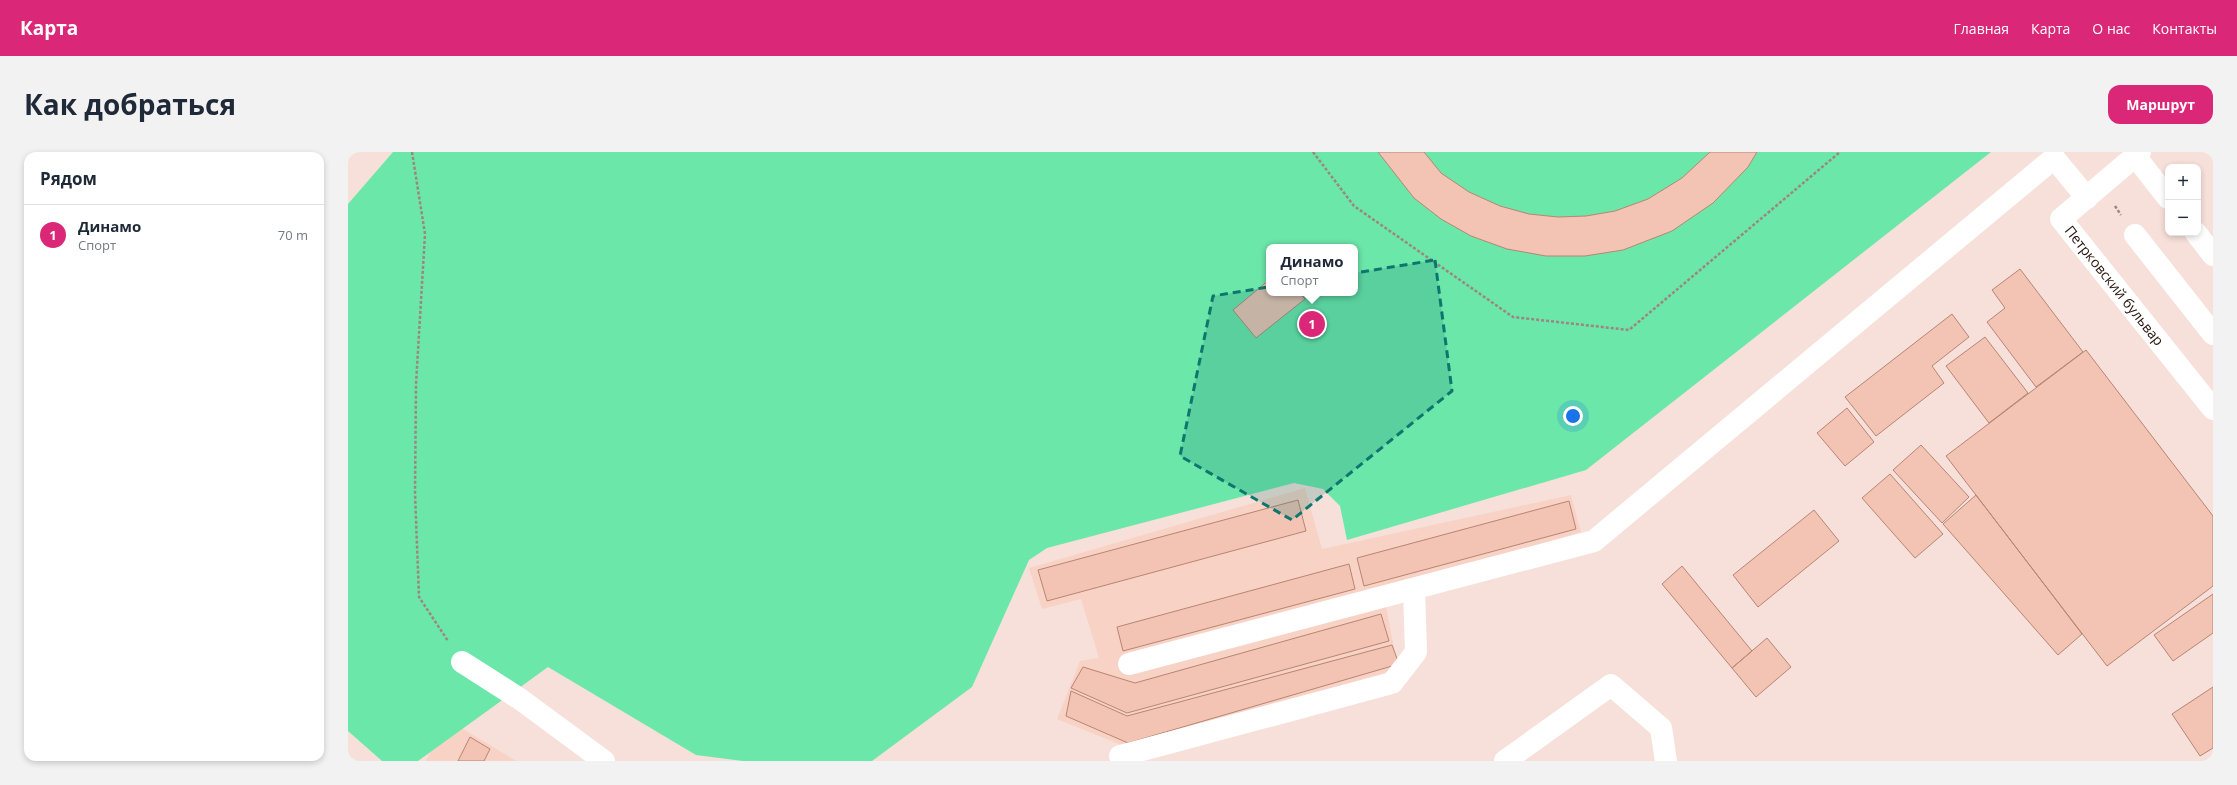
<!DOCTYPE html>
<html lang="ru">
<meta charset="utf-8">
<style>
body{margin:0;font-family:"Open Sans",sans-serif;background:#f2f2f3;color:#1f2937}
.controls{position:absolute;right:12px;top:12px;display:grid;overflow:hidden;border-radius:8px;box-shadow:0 2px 6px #0003}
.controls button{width:36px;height:36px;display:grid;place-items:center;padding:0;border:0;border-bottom:1px solid #e0e1e3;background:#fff;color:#1f2937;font:20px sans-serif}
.you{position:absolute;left:1225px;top:264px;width:14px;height:14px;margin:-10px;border:3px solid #fff;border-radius:50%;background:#1a73e8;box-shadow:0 0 0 6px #1a73e833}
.badge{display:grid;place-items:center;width:26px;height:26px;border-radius:50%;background:#db2777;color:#fff;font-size:13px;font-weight:700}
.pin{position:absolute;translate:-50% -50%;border:2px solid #fff;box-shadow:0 1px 4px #0006}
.popup{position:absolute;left:918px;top:92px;width:92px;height:52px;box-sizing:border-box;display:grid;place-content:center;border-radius:8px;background:#fff;filter:drop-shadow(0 1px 3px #0005);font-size:13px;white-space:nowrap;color:#747a83}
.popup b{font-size:15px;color:#1f2937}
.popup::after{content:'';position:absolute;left:50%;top:100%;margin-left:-8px;border:8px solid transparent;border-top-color:#fff}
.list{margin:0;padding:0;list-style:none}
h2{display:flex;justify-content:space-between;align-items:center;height:52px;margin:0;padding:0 16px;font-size:17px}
h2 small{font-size:13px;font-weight:400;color:#747a83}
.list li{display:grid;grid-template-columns:26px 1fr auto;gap:12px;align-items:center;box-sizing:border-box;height:60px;padding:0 16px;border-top:1px solid #e0e1e3}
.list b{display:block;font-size:15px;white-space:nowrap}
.list p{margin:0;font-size:13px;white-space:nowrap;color:#747a83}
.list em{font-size:13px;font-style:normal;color:#747a83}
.map{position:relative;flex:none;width:1865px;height:609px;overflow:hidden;border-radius:12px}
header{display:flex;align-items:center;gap:24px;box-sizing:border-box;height:56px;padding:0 20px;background:#db2777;color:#fff}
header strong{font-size:19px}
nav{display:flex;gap:22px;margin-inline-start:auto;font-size:14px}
.intro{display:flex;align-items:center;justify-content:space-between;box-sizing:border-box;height:96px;padding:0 24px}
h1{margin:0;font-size:28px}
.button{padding:10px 18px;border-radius:12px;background:#db2777;color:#fff;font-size:14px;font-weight:700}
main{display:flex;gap:24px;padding:0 24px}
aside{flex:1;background:#fff;border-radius:12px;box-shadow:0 2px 6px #0003}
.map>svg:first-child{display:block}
</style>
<header>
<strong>Карта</strong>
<nav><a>Главная</a><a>Карта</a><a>О нас</a><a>Контакты</a></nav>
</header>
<div class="intro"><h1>Как добраться</h1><a class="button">Маршрут</a></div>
<main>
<aside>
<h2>Рядом<small></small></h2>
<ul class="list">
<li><span class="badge">1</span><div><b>Динамо</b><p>Спорт</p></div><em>70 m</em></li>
</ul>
</aside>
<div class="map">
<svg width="1865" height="609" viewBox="0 0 1865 609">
<rect width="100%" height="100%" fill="#f7e0d9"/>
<path fill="#f8d2c5" d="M957 336 974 397 1223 343 1233 380 1073 426 1037 449 1050 517 778 595 709 567 732 509 751 506 733 447 694 457 681 416Z
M99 567 168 609H78Z"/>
<path fill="#6ce7aa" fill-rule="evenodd" d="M45 0H1643L1238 318 999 388 992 354 975 337 946 331 699 396 681 408 624 535 524 609H395L348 603 200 515 70 609H34L0 579V52ZM921 95H1007V141H921Z"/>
<path fill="#f3c3b3" stroke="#b78573" d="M1030 0H1076L1093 21 1121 40 1152 54 1181 62 1210 65 1238 64 1267 59 1300 47 1334 26 1362 0H1409L1400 15 1365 51 1324 79 1275 98 1237 104H1198L1159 97 1123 84 1093 67 1066 46Z
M1672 117 1735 200 1688 235 1639 170 1657 156 1644 138Z
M921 128V141H952L957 147 908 186 885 158Z
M1604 162 1621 185 1584 214 1596 231 1528 284 1497 245Z
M1637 185 1680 241 1641 271 1598 214Z
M1738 198 1865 364V434L1759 514 1598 304Z
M1499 256 1526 290 1497 314 1469 281Z
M1573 293 1621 345 1594 371 1545 318Z
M1542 322 1595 382 1567 406 1514 346Z
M1628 343 1734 482 1710 503 1595 372Z
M950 348 958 379 699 449 690 418Z
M1221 349 1228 377 1016 434 1009 406Z
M1466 358 1491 389 1410 455 1385 423Z
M1001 412 1007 437 775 499 769 475Z
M1334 414 1404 499 1384 516 1314 432Z
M1865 442V481L1825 509 1806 483Z
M1033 462 1041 489 779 561 723 536 735 515 787 531Z
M1419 486 1443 515 1408 545 1384 516Z
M1044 493 1051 512 780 591 718 564 723 539 779 564Z
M1865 535V596L1852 604 1824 562Z
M122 585 142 597 136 609H110Z"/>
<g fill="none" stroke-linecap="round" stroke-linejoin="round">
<path stroke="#9b8680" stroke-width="2.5" stroke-dasharray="3 2" stroke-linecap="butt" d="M64 0 77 82 68 232 67 341 71 445 100 489
M965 0 1006 54 1165 165 1281 178 1492 0
M1767 54 1773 63"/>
<g stroke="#fff" stroke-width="22">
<path id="s1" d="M1792 0 1713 67 1865 257"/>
<path d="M1787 4 1820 46"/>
<path d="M1848 81 1865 103"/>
<path d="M1787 83 1865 182"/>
<path d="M114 510 172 547 256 609"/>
<path d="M781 512 1246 389 1706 6 1739 46"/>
<path d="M772 604 1044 531 1068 500 1066 437"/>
<path d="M1157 609 1263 533 1313 576 1318 609"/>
</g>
</g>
<path fill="#0f766e" fill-opacity="0.2" stroke="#0f766e" stroke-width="3" stroke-dasharray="8 5" stroke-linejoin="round" d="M1087 108 1104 239 944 368 832 304 865 144Z"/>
<g text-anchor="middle" stroke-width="3.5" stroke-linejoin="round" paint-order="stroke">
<g font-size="14" fill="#27140e" stroke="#f7e0d9">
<text dy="5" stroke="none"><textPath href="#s1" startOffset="189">Петрковский бульвар</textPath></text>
</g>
</g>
</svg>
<div class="controls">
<button>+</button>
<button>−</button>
</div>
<div class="you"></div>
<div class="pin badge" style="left:964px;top:172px">1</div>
<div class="popup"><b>Динамо</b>Спорт</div>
</div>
</main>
